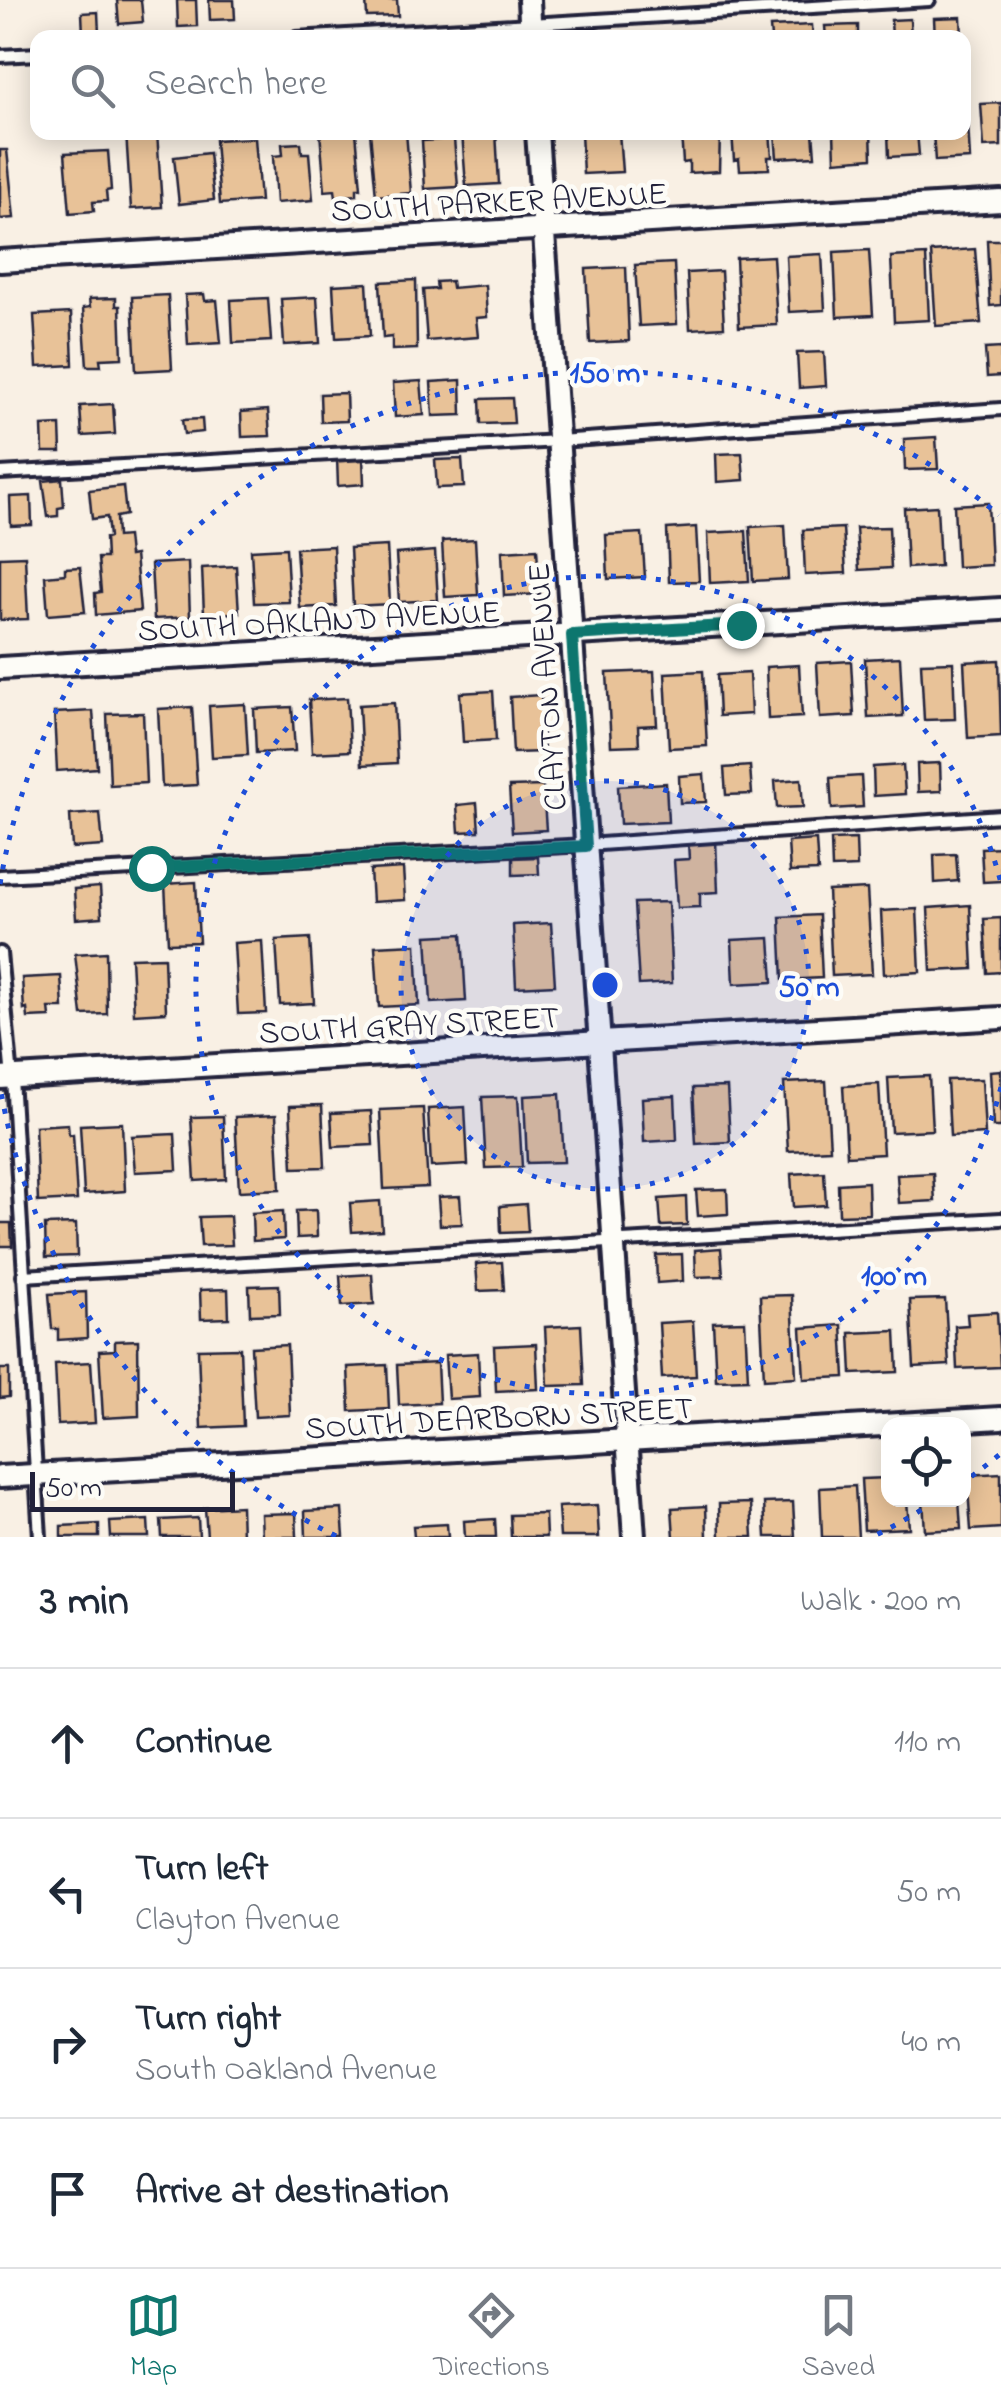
<!DOCTYPE html>
<meta charset="utf-8">
<style>
body{margin:0;font-family:"Indie Flower",sans-serif;background:#f6f6f7;color:#1f2937}
.controls{position:absolute;right:30px;bottom:30px;display:grid;overflow:hidden;border-radius:20px;box-shadow:0 5px 25px #0003}
.controls button{width:90px;height:90px;display:grid;place-items:center;padding:0;border:0;border-bottom:2px solid #e0e1e3;background:#fff;color:#1f2937;font:50px sans-serif}
.scale{position:absolute;left:30px;bottom:25px;width:205px;box-sizing:border-box;padding-left:10px;border:5px solid #22223b;border-top:0;font-size:28px;line-height:35px;white-space:nowrap;color:#22223b;-webkit-text-stroke:8px #fdfcf7;paint-order:stroke}
.stop{position:absolute;width:30px;height:30px;margin:-22px;border:8px solid #0f766e;border-radius:50%;background:#fff}
.stop.end{background:#0f766e;border-color:#fff;box-shadow:0 2px 10px #0008}
.list{margin:0;padding:0;list-style:none}
h2{display:flex;justify-content:space-between;align-items:center;height:130px;margin:0;padding:0 40px;font-size:42px}
h2 small{font-size:32px;font-weight:400;color:#747a83}
.list li{display:grid;grid-template-columns:65px 1fr auto;gap:30px;align-items:center;box-sizing:border-box;height:150px;padding:0 40px;border-top:2px solid #e0e1e3}
.list b{display:block;font-size:38px;white-space:nowrap}
.list p{margin:0;font-size:32px;white-space:nowrap;color:#747a83}
.list em{font-size:32px;font-style:normal;color:#747a83}
.icon{flex:none;width:55px;height:55px;fill:none;stroke:currentColor;stroke-width:2;stroke-linecap:round;stroke-linejoin:round}
.map{position:relative;flex:none;width:1001px;height:1537px;overflow:hidden}
.search{position:absolute;background:#fff;box-shadow:0 5px 25px #0003;left:30px;right:30px;top:30px;height:110px;display:flex;align-items:center;gap:25px;box-sizing:border-box;padding:0 35px;border-radius:20px;color:#747a83;font-size:38px}
.sheet{height:730px;background:#fff}
nav{display:flex;justify-content:space-around;align-items:center;box-sizing:border-box;height:140px;border-top:2px solid #e0e1e3;background:#fff;font-size:28px;color:#747a83}
nav a{display:grid;justify-items:center;gap:5px}
nav .on{color:#0f766e}
.map>svg:first-child{display:block}
</style>
<div class="map">
<svg width="1001" height="1537" viewBox="0 0 1001 1537">
<rect width="100%" height="100%" fill="#f9f0e4"/>
<filter id="ink" filterUnits="userSpaceOnUse"><feTurbulence type="fractalNoise" baseFrequency=".01" numOctaves="2"/><feDisplacementMap in="SourceGraphic" scale="20" xChannelSelector="R" yChannelSelector="G"/><feConvolveMatrix kernelMatrix="1 2 1 2 8 2 1 2 1" color-interpolation-filters="sRGB"/></filter>
<g filter="url(#ink)">
<path fill="#e8c298" stroke="#22223b" stroke-width="2.5" d="M117 0H141L143 22 119 24Z
M177 0H196L197 26 178 27Z
M209 0H234L235 19 210 20Z
M366 0H397L398 16 367 17Z
M98 12 99 34 83 35 82 13Z
M961 17 962 38H935L934 18Z
M910 19 911 38H892L891 20Z
M812 25 813 38H771L770 27Z
M858 25V38H826L825 26Z
M966 86 970 159 935 161 933 132H964V87Z
M1001 103V146L984 147 981 104Z
M126 132H157L162 207 131 209Z
M320 132H356L361 188H357V195L336 197 335 190 325 191Z
M370 132H406L411 193 376 196Z
M462 132H496L499 184 466 186Z
M581 132H619L622 172 583 174Z
M681 132H720L719 171 689 173V162L683 163Z
M732 132H770L772 157H768L769 169 740 170 739 159 734 160Z
M775 132H813L815 156 777 158Z
M834 132H871L872 158 835 161Z
M888 132H917L919 155 889 157Z
M255 138 260 201 220 204 215 140Z
M454 139 458 187 425 189 422 141Z
M301 143 302 153H309L313 200 276 203 273 156 283 155 282 144Z
M0 150H7L14 218 0 219Z
M108 151 111 190 106 191 107 201 93 202 94 211 70 213 65 153Z
M209 153 214 200 179 204 174 157Z
M987 240H1001V305L990 306Z
M975 249 981 323 936 326 931 252Z
M869 250 873 315 837 317 834 252Z
M822 254 825 310 789 312 786 256Z
M926 255 929 320 894 322 891 257Z
M773 256 777 325 739 327 736 258Z
M674 263 677 324 639 326 635 265Z
M626 267 629 341 590 343 586 269Z
M721 271 724 327 690 329 687 273Z
M416 280 417 349 392 350V337L383 338 380 282Z
M451 281 452 288 485 285 487 317 476 318 478 337 427 341 423 290 437 289 436 282Z
M367 283 370 336 336 338 333 285Z
M204 294 205 301 217 300 221 343 188 345 185 295Z
M168 295 172 369 136 371 132 297Z
M317 297 320 343 284 345 281 299Z
M116 298V306H120L122 358 100 359 101 366H87L83 308 90 307 89 299Z
M268 298 271 341 233 343 231 300Z
M71 313 73 365 37 367 34 315Z
M1001 348V376L987 377 985 349Z
M824 352 826 386 799 388 797 353Z
M461 380 462 415 433 416 431 382Z
M421 381 424 415 395 417 393 383Z
M346 393 347 421 321 422 320 394Z
M512 398 514 423 481 424 480 399Z
M113 404 115 434 82 436 80 406Z
M268 410 270 436 242 437 241 412Z
M202 419 203 432 184 434 182 420Z
M60 425 61 452H43L42 426Z
M936 437 938 469 905 470 904 439Z
M742 453 744 480 717 482 716 454Z
M363 457 364 484 338 486 337 458Z
M462 459 464 487 437 488 435 460Z
M62 479 64 507 58 508V516L48 517 43 481Z
M123 486 126 515 116 517 117 537 127 536 129 556 135 555 140 611 96 615 95 593 101 592 98 558H106L105 538 109 537 107 517 92 519 89 490Z
M31 496 32 525 11 526 10 497Z
M988 503 991 565 957 567 954 505Z
M937 506 940 566 907 568 904 508Z
M785 525 788 579 753 581 750 527Z
M696 527 699 581 669 582 667 529Z
M889 527 891 568 859 570 856 528Z
M843 528 846 573 805 575 803 530Z
M746 531 749 581 710 583 708 533Z
M642 533 645 577 608 579 606 535Z
M475 539 478 595 445 597 442 541Z
M333 546 336 606 300 608 296 548Z
M387 546 390 604 353 606 350 548Z
M286 548 289 602 254 603 251 550Z
M537 549 540 594 504 596 502 551Z
M435 551 438 600 399 602 396 554Z
M25 556 28 619 0 620V557Z
M188 562 190 617 154 619 151 564Z
M236 566 239 613 204 614 202 568Z
M80 567 85 612 48 615 45 576 65 574V568Z
M900 657 903 716 868 718 865 659Z
M999 660 1001 736 968 738 964 662Z
M851 661 854 716 820 718 817 663Z
M953 662 955 719 924 720 921 663Z
M799 665 802 717 768 719 766 667Z
M654 671 657 725 638 726 639 745 611 746 607 673Z
M703 671 707 746 669 748 665 673Z
M749 673 751 714 719 716 717 675Z
M493 691 496 740 463 742 460 693Z
M541 695 544 752 513 753 510 697Z
M347 698 350 751 312 753 309 700Z
M394 703 397 763 362 765 359 705Z
M245 704 248 755 212 757 209 706Z
M192 707 197 785 162 787 158 709Z
M292 707 295 751 256 753 254 709Z
M93 711 97 768 57 771 54 713Z
M143 713 146 783 110 785 107 714Z
M940 763 941 791 918 792 917 764Z
M903 765 905 794 874 796 873 767Z
M750 766 752 794 726 795 724 768Z
M704 774 706 802 680 803 679 776Z
M861 776 863 807 832 809 830 778Z
M801 779 803 807 777 808 775 781Z
M666 783 668 822 620 824 618 786Z
M543 786 546 830 512 832 509 787Z
M477 803 479 831 459 832 457 805Z
M100 813 103 846 72 848 70 815Z
M856 839 857 867 832 868 831 840Z
M716 840 718 892 700 893V907L677 908 674 860 689 859 688 842Z
M816 840 818 871 790 872 788 842Z
M1001 847V881L983 882 981 848Z
M956 854 958 881 935 883 934 855Z
M538 857 539 874 513 875V858Z
M403 868 405 900 372 902 370 870Z
M196 882 199 942 168 943 165 884Z
M100 887 102 917 76 919 74 889Z
M867 889 872 974 832 976 828 891Z
M668 902 672 983 639 985 634 903Z
M970 905 973 969 931 971 928 908Z
M917 909 920 972 884 974 881 911Z
M819 915 822 978 783 980 780 917Z
M1001 918V972L987 973 984 919Z
M551 923 555 985 516 987 513 925Z
M462 934 466 1001 431 1003 427 936Z
M310 938 314 1003 280 1005 276 940Z
M770 938 773 982 734 984 732 940Z
M262 941 266 1013 238 1014 234 943Z
M416 944 419 1005 379 1007 375 946Z
M106 952 107 1014 82 1015 75 954Z
M164 957 166 1012 134 1014 131 958Z
M61 976 63 1008H49L50 1017 28 1018 27 1009 24 1010 22 978Z
M1001 1070V1127H993L990 1071Z
M929 1076 932 1130 891 1132 888 1078Z
M982 1079 985 1134 950 1136 947 1080Z
M826 1081 830 1149 788 1151 784 1083Z
M879 1084 883 1154 847 1156 843 1086Z
M727 1087 730 1142 696 1144 693 1088Z
M560 1094 564 1162 527 1163 524 1096Z
M518 1096 522 1167 486 1168 482 1097Z
M675 1096 677 1140 644 1142 642 1098Z
M322 1105 325 1167 293 1168 290 1106Z
M465 1107 468 1165 431 1167 428 1109Z
M423 1108 428 1187 384 1189 380 1110Z
M371 1111 373 1145 333 1147 331 1113Z
M276 1115 280 1189 239 1191 235 1117Z
M223 1116 226 1179 195 1181 191 1117Z
M122 1123 125 1191 84 1194 80 1125Z
M68 1124 69 1135 73 1134 77 1200 38 1202 35 1126Z
M175 1134 177 1170 135 1172 132 1136Z
M824 1172 826 1205 793 1207 791 1174Z
M933 1173 935 1201 899 1203 897 1175Z
M868 1182 869 1214 839 1215 838 1184Z
M727 1189 728 1214 698 1216 696 1190Z
M460 1196 462 1224 440 1225 438 1197Z
M686 1197 687 1225 661 1226 659 1199Z
M380 1201 382 1230 352 1232 350 1203Z
M526 1204 528 1232 501 1233 500 1206Z
M316 1210 317 1237 297 1238 296 1211Z
M283 1211 284 1239 253 1241 252 1213Z
M230 1216 232 1245 201 1246 199 1217Z
M0 1223H11L12 1246H0Z
M76 1224 77 1256 46 1257 45 1225Z
M721 1248 723 1276 696 1277 695 1250Z
M682 1254 683 1281 657 1283 656 1255Z
M502 1262 504 1290 478 1291 476 1264Z
M372 1274 374 1304 342 1306 340 1276Z
M279 1285 280 1314 250 1315 249 1286Z
M228 1289 229 1318 201 1319 200 1290Z
M86 1292 87 1338 58 1340V1329H52L49 1294Z
M792 1295 796 1377 764 1379 760 1296Z
M945 1299 949 1365 914 1367 910 1300Z
M997 1312 1000 1367 957 1369 955 1326 968 1325 967 1314Z
M693 1321 696 1376 662 1378 659 1323Z
M745 1321 748 1379 716 1380 713 1322Z
M581 1325 584 1385 548 1386 545 1327Z
M842 1325 845 1377 804 1379 801 1328Z
M896 1331 898 1372 852 1374 850 1333Z
M138 1340 139 1416 103 1418 99 1351 115 1350V1341Z
M536 1344 538 1389 496 1391 494 1346Z
M287 1345 290 1415 255 1417 251 1347Z
M240 1348 243 1426 201 1428 198 1349Z
M478 1353 480 1397 448 1399 445 1355Z
M91 1362 95 1423 58 1425 55 1364Z
M437 1363 439 1403 399 1405 397 1365Z
M387 1365 389 1409 350 1411 348 1367Z
M0 1369H9V1397L0 1398Z
M1001 1473V1528L971 1530 967 1475Z
M888 1478V1500H907L909 1528 864 1530 861 1479Z
M855 1486 858 1537H822L820 1488Z
M923 1500H959L961 1529 925 1531Z
M793 1502 795 1537H766L764 1503Z
M751 1503 753 1537H720L719 1504Z
M597 1505 599 1537H560L558 1507Z
M241 1506 242 1537H207L205 1508Z
M706 1506 707 1537H674L672 1508Z
M342 1509 344 1537H306L305 1511Z
M296 1513 297 1537H262L261 1514Z
M545 1514 546 1537H511L510 1515Z
M198 1518 199 1537H162L161 1520Z
M495 1519 496 1537H465L464 1521Z
M148 1520 149 1537H111L110 1522Z
M99 1524V1537H61V1526Z
M447 1524 448 1537H414L413 1526Z"/>
<g fill="none" stroke-linecap="round" stroke-linejoin="round">
<defs>
<path id="lane" d="M296 38 929 0
M0 56 38 54
M0 473 559 441 1001 409
M0 876 586 845 1001 816
M0 953 12 1078 40 1537
M23 1276 1001 1219"/>
<path id="street" d="M529 0 531 38
M537 132 634 1537
M0 261 1001 201
M0 668 1001 609
M0 1078 1001 1018
M0 1477 1001 1418"/>
</defs>
<use href="#lane" stroke="#22223b" stroke-width="18"/>
<use href="#street" stroke="#22223b" stroke-width="28"/>
<use href="#lane" stroke="#fdfcf7" stroke-width="10"/>
<use href="#street" stroke="#fdfcf7" stroke-width="20"/>
</g>
</g>
<g fill="none" stroke-linecap="round" stroke-linejoin="round" filter="url(#ink)">
<path stroke="#0f766e" stroke-width="12" d="M151 868 586 846 572 635 741 625"/>
</g>
<circle cx="605" cy="985" r="204" fill="#1d4ed8" fill-opacity=".12"/>
<g fill="none" stroke="#1d4ed8" stroke-width="5" stroke-dasharray="5 10">
<circle cx="605" cy="985" r="204"/>
<path d="M1001 1087A409 409 0 1 1 1001 883"/>
<path d="M999 1455A613 613 0 0 1 965 1481M934 1502A613 613 0 0 1 874 1536M336 1536A613 613 0 0 1 0 1086M0 884A613 613 0 0 1 999 515"/>
</g>
<g text-anchor="middle" stroke-width="9" stroke-linejoin="round" paint-order="stroke">
<g font-size="32" fill="#22223b" stroke="#fdfcf7">
<text transform="translate(499 201) rotate(-3)" y="11">SOUTH PARKER AVENUE</text>
<text transform="translate(319 620) rotate(-3)" y="11">SOUTH OAKLAND AVENUE</text>
<text transform="translate(546 687) rotate(-94)" y="11">CLAYTON AVENUE</text>
<text transform="translate(409 1024) rotate(-3)" y="11">SOUTH GRAY STREET</text>
<text transform="translate(499 1417) rotate(-3)" y="11">SOUTH DEARBORN STREET</text>
</g>
</g>
<circle cx="605" cy="985" r="15" fill="#1d4ed8" stroke="#fdfcf7" stroke-width="5"/>
<g font-size="30" text-anchor="middle" font-weight="bold" fill="#1d4ed8" stroke="#fdfcf7" stroke-width="9" stroke-linejoin="round" paint-order="stroke">
<text x="605" y="382">150 m</text>
<text x="809" y="996">50 m</text>
<text x="894" y="1285">100 m</text>
</g>
</svg>
<div class="controls">
<button><svg class="icon" aria-label="locate" viewBox="0 0 24 24"><circle cx="12" cy="12" r="6"/><path d="M12 2v4M12 18v4M2 12h4M18 12h4"/></svg></button>
</div>
<div class="scale">50 m</div>
<div class="stop" style="left:151px;top:868px"></div>
<div class="stop end" style="left:741px;top:625px"></div>
<div class="search"><svg class="icon" aria-label="search" viewBox="0 0 24 24"><circle cx="10" cy="10" r="6"/><path d="M15 15l6 6"/></svg>Search here</div>
</div>
<section class="sheet">
<h2>3 min<small>Walk · 200 m</small></h2>
<ul class="list">
<li><svg class="icon" aria-label="ahead" viewBox="0 0 24 24"><path d="M12 20V5M6 11l6-6 6 6"/></svg><div><b>Continue</b></div><em>110 m</em></li>
<li><svg class="icon" aria-label="left" viewBox="0 0 24 24"><path d="M17 20v-9H6M10 6l-5 5 5 5"/></svg><div><b>Turn left</b><p>Clayton Avenue</p></div><em>50 m</em></li>
<li><svg class="icon" aria-label="right" viewBox="0 0 24 24"><path d="M7 20v-9h11M14 6l5 5-5 5"/></svg><div><b>Turn right</b><p>South Oakland Avenue</p></div><em>40 m</em></li>
<li><svg class="icon" aria-label="arrive" viewBox="0 0 24 24"><path d="M6 21V4h12l-3 4 3 4H6"/></svg><div><b>Arrive at destination</b></div></li>
</ul>
</section>
<nav>
<a class="on"><svg class="icon" aria-label="map" viewBox="0 0 24 24"><path d="M3 6l6-2 6 2 6-2v14l-6 2-6-2-6 2zM9 4v14M15 6v14"/></svg>Map</a>
<a><svg class="icon" aria-label="directions" viewBox="0 0 24 24"><path d="M12 3l9 9-9 9-9-9zM9 14v-3h6M13 9l2 2-2 2"/></svg>Directions</a>
<a><svg class="icon" aria-label="saved" viewBox="0 0 24 24"><path d="M7 4h10v16l-5-4-5 4z"/></svg>Saved</a>
</nav>
